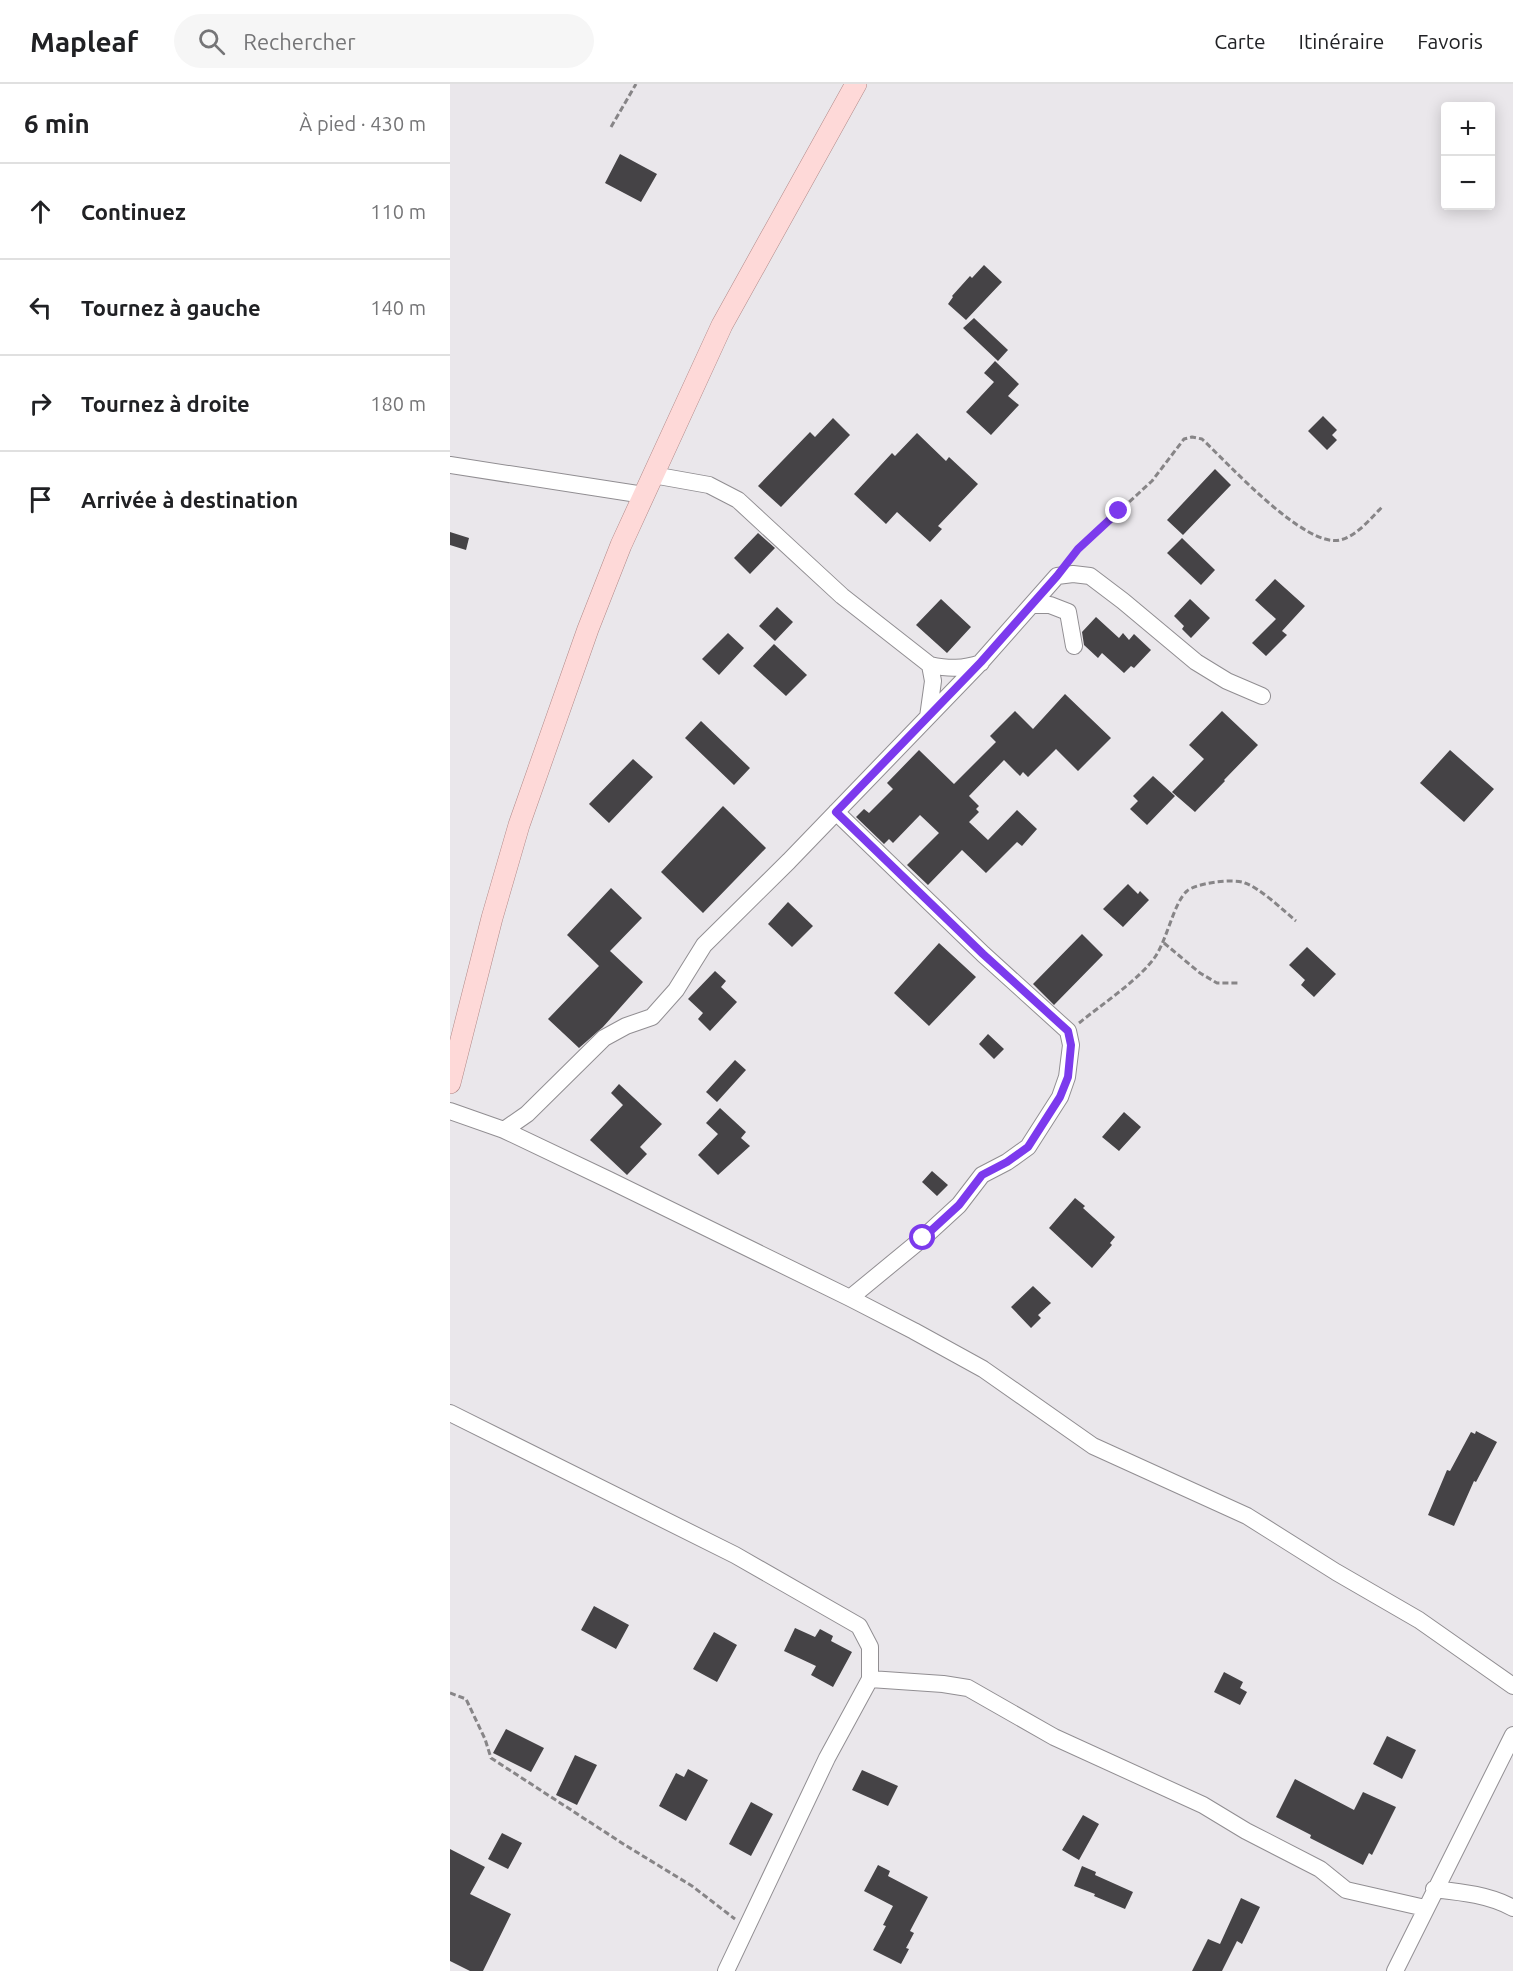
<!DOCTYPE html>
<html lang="fr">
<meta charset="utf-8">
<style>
body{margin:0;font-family:Ubuntu,sans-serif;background:#f6f6f6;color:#202124}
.controls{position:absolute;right:18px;top:18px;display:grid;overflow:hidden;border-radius:6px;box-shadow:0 3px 15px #0003}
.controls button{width:54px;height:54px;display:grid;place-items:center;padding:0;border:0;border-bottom:2px solid #e0e0e0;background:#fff;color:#202124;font:30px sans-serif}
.stop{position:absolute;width:18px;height:18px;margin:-14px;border:4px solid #7c3aed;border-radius:50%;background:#fff}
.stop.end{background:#7c3aed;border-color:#fff;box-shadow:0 2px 6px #0008}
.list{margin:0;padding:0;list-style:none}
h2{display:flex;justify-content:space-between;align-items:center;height:78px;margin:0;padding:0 24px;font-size:26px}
h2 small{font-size:20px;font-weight:400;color:#757577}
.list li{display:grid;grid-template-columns:39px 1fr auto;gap:18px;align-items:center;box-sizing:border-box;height:96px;padding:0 24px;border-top:2px solid #e0e0e0}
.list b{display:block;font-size:22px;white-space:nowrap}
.list em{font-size:20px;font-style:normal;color:#757577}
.icon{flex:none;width:33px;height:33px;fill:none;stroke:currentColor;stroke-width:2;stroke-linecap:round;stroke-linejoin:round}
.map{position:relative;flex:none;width:1063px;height:1887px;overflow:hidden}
header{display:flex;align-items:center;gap:36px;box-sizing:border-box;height:84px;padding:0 30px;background:#fff;border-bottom:2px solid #e0e0e0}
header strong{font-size:28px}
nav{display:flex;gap:33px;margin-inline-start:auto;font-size:21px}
.search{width:420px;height:54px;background:#f6f6f6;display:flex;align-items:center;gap:15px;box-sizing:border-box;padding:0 21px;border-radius:33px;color:#757577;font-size:22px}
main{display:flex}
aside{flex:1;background:#fff}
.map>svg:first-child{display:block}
</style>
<header>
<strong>Mapleaf</strong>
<div class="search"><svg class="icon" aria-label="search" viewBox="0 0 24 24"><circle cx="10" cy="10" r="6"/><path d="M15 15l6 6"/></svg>Rechercher</div>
<nav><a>Carte</a><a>Itinéraire</a><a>Favoris</a></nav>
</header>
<main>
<aside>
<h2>6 min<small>À pied · 430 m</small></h2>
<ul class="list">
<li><svg class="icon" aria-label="ahead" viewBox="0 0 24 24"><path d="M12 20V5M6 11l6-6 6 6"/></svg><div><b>Continuez</b></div><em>110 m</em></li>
<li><svg class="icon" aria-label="left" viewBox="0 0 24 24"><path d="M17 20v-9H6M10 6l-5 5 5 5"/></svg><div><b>Tournez à gauche</b></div><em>140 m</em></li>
<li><svg class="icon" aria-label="right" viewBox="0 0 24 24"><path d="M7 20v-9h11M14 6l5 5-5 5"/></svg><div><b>Tournez à droite</b></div><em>180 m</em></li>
<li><svg class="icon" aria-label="arrive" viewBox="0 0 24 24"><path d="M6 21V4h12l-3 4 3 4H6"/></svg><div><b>Arrivée à destination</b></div></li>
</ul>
</aside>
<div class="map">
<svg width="1063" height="1887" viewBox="0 0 1063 1887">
<rect width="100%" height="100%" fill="#eae7eb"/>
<path fill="#454346" d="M170 70 207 90 191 118 155 99Z
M534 181 552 198 516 236 498 220 503 213 502 212 520 192 522 194Z
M524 234 558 266 548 277 513 244Z
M545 277 569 300 558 312 569 321 541 351 516 328 544 298 534 289Z
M873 332 887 346 882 351 887 356 877 366 858 347Z
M383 334 400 351 331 423 308 402 360 348 365 353Z
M467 349 496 377 499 373 528 400 488 442 492 445 480 458 447 428 436 440 404 410 442 369 445 372Z
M765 385 781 401 733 451 717 436Z
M0 448 19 454 16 466 0 461Z
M308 449 325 464 300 490 284 474Z
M732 454 765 486 751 501 717 469Z
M825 495 855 522 832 547 837 551 816 572 802 559 826 535 805 516Z
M491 515 521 543 497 569 466 541Z
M740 515 760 534 741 554 732 545 734 542 724 532Z
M327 523 343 538 325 557 309 542Z
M646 533 669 554 673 549 679 556 684 550 701 566 684 584 681 582 674 589 652 569 648 574 634 561 632 548Z
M278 549 294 564 269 591 252 575Z
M324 560 357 591 336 612 303 582Z
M615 610 661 654 628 687 606 665 578 693 573 688 570 692 554 676 519 712 529 722 526 725 529 728 519 738 538 756 567 726 587 745 572 762 567 758 536 789 512 766 478 801 457 781 489 749 470 731 443 759 439 755 434 760 406 733 414 725 419 729 443 705 437 699 469 666 504 700 546 658 540 652 565 627 583 645Z
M772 627 808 661 774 696 775 697 745 728 722 708 754 675 739 661Z
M251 637 300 684 284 701 235 654Z
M1000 666 1044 705 1014 738 970 699Z
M183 675 203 693 159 739 139 720Z
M703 692 725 712 697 741 680 725 688 717 683 712Z
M273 722 316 764 253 829 211 788Z
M678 800 688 810 690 807 699 816 673 843 653 825Z
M161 804 192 834 160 867 193 898 153 943 129 964 98 935 149 882 117 851Z
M338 818 363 842 342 863 318 840Z
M632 850 653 871 604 921 583 900Z
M489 859 526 893 479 942 444 909Z
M857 863 886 890 864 913 851 901 855 896 839 881Z
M265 887 276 897 271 903 287 918 260 947 248 935 253 929 238 915Z
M538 950 554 965 544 975 529 960Z
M285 976 296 986 267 1018 256 1008Z
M169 1000 212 1040 190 1063 197 1070 177 1091 140 1056 173 1021 161 1009Z
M270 1024 296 1048 291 1054 300 1062 268 1091 248 1071 268 1050 256 1039Z
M674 1028 691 1043 669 1067 652 1053Z
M482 1087 498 1101 487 1112 472 1098Z
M625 1114 635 1122 633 1124 665 1153 660 1159 662 1161 642 1184 599 1144Z
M583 1202 601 1219 588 1231 591 1234 581 1244 561 1223Z
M1026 1347 1047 1358 1026 1398 1024 1397 1004 1442 978 1431 997 1386 1000 1387 1021 1348 1025 1350Z
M144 1522 179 1541 166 1565 131 1546Z
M345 1544 365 1553 370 1545 383 1552 381 1557 402 1568 383 1603 361 1591 366 1582 334 1567Z
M264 1548 287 1561 267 1598 243 1585Z
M774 1588 793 1598 790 1604 797 1608 790 1621 764 1608Z
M56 1645 94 1664 81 1688 43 1669Z
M937 1652 966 1666 952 1695 923 1680Z
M125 1671 147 1681 127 1721 106 1711Z
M238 1685 258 1696 236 1737 209 1722 226 1689 234 1693Z
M412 1686 448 1702 438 1722 402 1706Z
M845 1695 904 1726 913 1708 946 1723 922 1771 919 1769 913 1781 860 1754 861 1751 826 1733Z
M301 1718 323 1730 301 1772 279 1760Z
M633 1731 649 1740 629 1776 612 1766Z
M52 1749 72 1759 58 1785 38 1775Z
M0 1765 35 1783 20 1810 61 1830 33 1887H20L0 1877Z
M428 1781 440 1787 438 1792 478 1813 460 1847 464 1849 456 1864 459 1865 451 1880 423 1866 436 1842 433 1841 443 1822 414 1807Z
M632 1782 646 1788 645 1791 683 1808 675 1825 644 1812 645 1810 624 1802Z
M791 1814 810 1823 792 1860 787 1857 772 1887H742L758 1855 770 1860Z"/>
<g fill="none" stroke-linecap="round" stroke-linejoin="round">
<defs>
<path id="minor" d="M0 381 194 411
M203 391 259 401 288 416 392 512 480 581C499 585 513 585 531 579
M582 521H600L618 528 624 562
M478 633 483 597 480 581
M386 728 533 870 618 947 621 961 617 993 610 1013 578 1063 557 1078 532 1091 509 1121 473 1154 400 1214
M0 1027 54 1046 159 1096 400 1214 464 1247 533 1285 643 1362 797 1432 886 1488 969 1536 1063 1602
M54 1046 77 1030 154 954 176 942 202 933 226 906 254 861 339 777 531 578 607 492 623 490 640 492 673 517 746 578 777 597 812 612
M0 1329 285 1471 409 1542 420 1563V1595L377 1674 276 1887
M420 1595 493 1600 518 1604 604 1653 753 1721 796 1747 870 1785 896 1806 975 1824
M984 1805C1011 1808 1040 1811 1063 1824
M945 1887 1063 1651"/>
<path id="major" d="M0 999 42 834 69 741 138 545 171 461 272 241 406 0"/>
</defs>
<use href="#minor" stroke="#918e92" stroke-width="18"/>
<use href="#major" stroke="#b18988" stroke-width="22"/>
<path stroke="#878587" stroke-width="3" stroke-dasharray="6 3" stroke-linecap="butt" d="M161 43 186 0
M621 474 628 465 702 397 734 355 742 353 752 355C778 379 854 464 890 456 907 452 921 434 933 422
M714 859 750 889 767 899H790
M629 939C651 921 690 895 705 873 717 856 724 818 737 807 746 799 784 794 795 799 810 804 833 826 846 837
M0 1609 16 1615 35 1655 41 1674 175 1761 242 1802 285 1835"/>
<use href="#minor" stroke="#fff" stroke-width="16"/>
<use href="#major" stroke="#fed9d8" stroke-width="21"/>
</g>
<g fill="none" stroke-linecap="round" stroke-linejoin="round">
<path stroke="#7c3aed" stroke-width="8" d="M473 1154 509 1121 532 1091 557 1078 578 1063 610 1013 618 993 621 961 618 947 533 870 386 728 531 578 607 492 628 465 669 427"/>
</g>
</svg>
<div class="controls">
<button>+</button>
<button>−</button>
</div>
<div class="stop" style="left:473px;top:1154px"></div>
<div class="stop end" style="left:669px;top:427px"></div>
</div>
</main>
